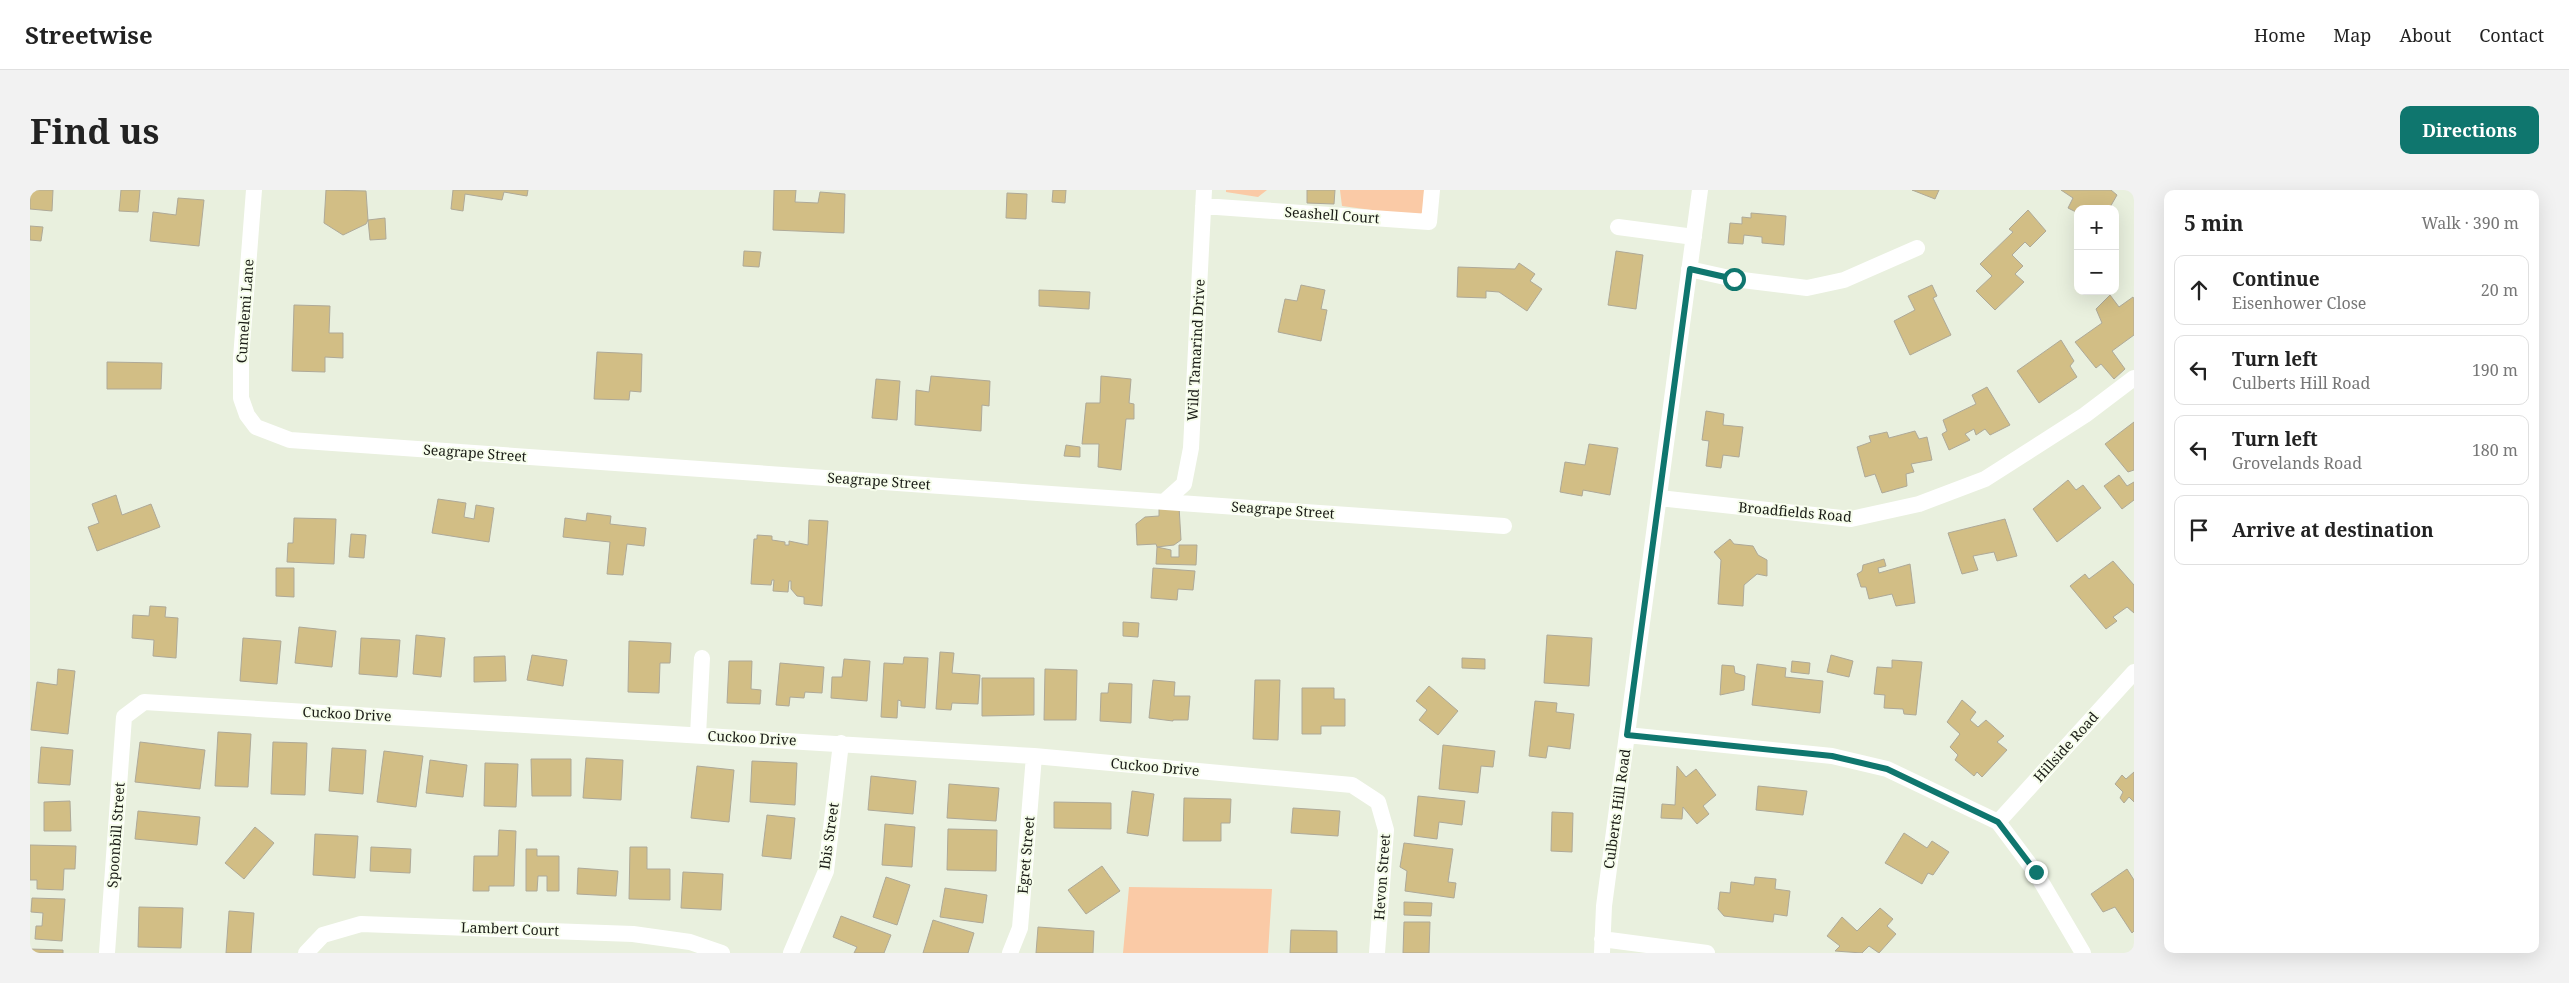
<!DOCTYPE html>
<meta charset="utf-8">
<style>
body{margin:0;font-family:"Noto Serif",serif;background:#f2f2f2;color:#222}
.controls{position:absolute;right:15px;top:15px;display:grid;overflow:hidden;border-radius:10px;box-shadow:0 5px 20px #0002}
.controls button{width:45px;height:45px;display:grid;place-items:center;padding:0;border:0;border-bottom:1px solid #e0e0e0;background:#fff;color:#222;font:25px sans-serif}
.stop{position:absolute;width:15px;height:15px;margin:-11px;border:4px solid #0f766e;border-radius:50%;background:#fff}
.stop.end{background:#0f766e;border-color:#fff;box-shadow:0 1px 5px #0008}
.list{margin:0;padding:0;list-style:none}
h2{display:flex;justify-content:space-between;align-items:center;height:65px;margin:0;padding:0 20px;font-size:21px}
h2 small{font-size:16px;font-weight:400;color:#767676}
.list li{display:grid;grid-template-columns:32px 1fr auto;gap:15px;align-items:center;box-sizing:border-box;height:70px;margin:0 10px 10px;padding:0 10px;border:1px solid #e0e0e0;border-radius:10px}
.list b{display:block;font-size:19px;white-space:nowrap}
.list p{margin:0;font-size:16px;white-space:nowrap;color:#767676}
.list em{font-size:16px;font-style:normal;color:#767676}
.icon{flex:none;width:28px;height:28px;fill:none;stroke:currentColor;stroke-width:2;stroke-linecap:round;stroke-linejoin:round}
.map{position:relative;flex:none;width:2104px;height:763px;overflow:hidden;border-radius:10px}
header{display:flex;align-items:center;gap:30px;box-sizing:border-box;height:70px;padding:0 25px;background:#fff;border-bottom:1px solid #e0e0e0}
header strong{font-size:24px}
nav{display:flex;gap:28px;margin-inline-start:auto;font-size:18px}
.intro{display:flex;align-items:center;justify-content:space-between;box-sizing:border-box;height:120px;padding:0 30px}
h1{margin:0;font-size:35px}
.button{padding:12px 22px;border-radius:10px;background:#0f766e;color:#fff;font-size:18px;font-weight:700}
main{display:flex;gap:30px;padding:0 30px}
aside{flex:1;background:#fff;border-radius:10px;box-shadow:0 5px 20px #0002}
.map>svg:first-child{display:block}
</style>
<header>
<strong>Streetwise</strong>
<nav><a>Home</a><a>Map</a><a>About</a><a>Contact</a></nav>
</header>
<div class="intro"><h1>Find us</h1><a class="button">Directions</a></div>
<main>
<div class="map">
<svg width="2104" height="763" viewBox="0 0 2104 763">
<rect width="100%" height="100%" fill="#e9f0de"/>
<path fill="#facaa6" d="M1196 0H1237L1228 7 1196 2Z
M1310 0H1394L1393 27 1312 16Z
M1099 697 1242 699 1238 763H1093Z"/>
<path fill="#d2be85" stroke="#aea998" d="M0 0H23L22 21 0 19Z
M91 0H110L108 22 89 21Z
M296 0 336 1 338 30 336 34 313 45 294 33Z
M423 0H498L497 6 474 2 472 10 435 4 433 21 421 19Z
M744 0H766L765 12 788 13 790 2 815 4 814 43 743 40Z
M1023 0H1036L1035 13 1022 12Z
M1277 0H1305L1304 14 1277 13Z
M1882 0H1909L1905 9Z
M2031 0H2081L2087 5 2079 19H2048V23L2038 18 2043 8Z
M977 3 997 4 996 29 976 28Z
M148 8 174 10 169 56 120 51 123 22 146 25Z
M1998 20 2016 41 2000 57 1995 52 1982 65 1993 76 1985 84 1994 92 1965 120 1946 101 1962 86 1950 74 1983 42 1979 39Z
M1721 23 1756 26 1754 55 1732 53V47L1714 45 1713 54 1698 53 1700 33 1712 34V27L1721 28Z
M355 28 356 49 340 50 338 30Z
M0 36 13 37 11 51 0 50Z
M714 61 731 62 729 77 713 76Z
M1586 61 1613 65 1606 119 1578 115Z
M1489 73 1505 84 1500 91 1512 99 1497 121 1469 102 1456 101V108L1427 107 1428 77 1485 79Z
M1271 95 1295 100 1291 119 1297 120 1291 151 1248 142 1255 109 1267 111Z
M1902 95 1907 106 1903 108 1921 145 1880 165 1864 131 1885 120 1878 106Z
M1009 100 1060 102 1059 119 1009 116Z
M2080 105 2089 117 2103 107 2104 109V145L2082 161 2095 179 2084 189 2071 174 2066 178 2045 152 2072 133 2066 119Z
M264 115 300 116 299 143H313V168L295 167V182L262 181Z
M2031 150 2044 171 2040 176 2047 187 2009 213 1987 181Z
M567 162 612 164 611 202 600 201 599 210 564 209Z
M77 172 132 173 131 199H77Z
M901 186 960 191 959 216 952 215 951 241 885 235 886 200 899 202Z
M1071 186 1101 189 1099 213 1104 214V229H1096L1091 280 1068 277 1069 254H1052L1056 213H1070Z
M846 189 870 191 867 230 842 228Z
M1957 197 1980 235 1960 245 1955 239 1946 245 1944 239 1935 244 1940 250 1919 260 1912 244 1917 241 1913 230 1946 214 1942 205Z
M1676 221 1694 224 1693 235 1713 237 1709 267 1693 265 1691 278 1676 276 1679 251 1672 250Z
M2104 232V280L2098 282 2075 254Z
M1885 241 1889 249 1897 247 1902 270 1881 274 1884 282 1876 284 1877 296 1852 303 1845 284 1835 287 1827 257 1841 252 1839 246 1857 242 1859 248Z
M1559 254 1588 258 1580 305 1553 300 1552 306 1530 302 1535 272 1555 275Z
M1036 255 1050 257V267L1034 266Z
M2089 285 2097 296 2104 292V310L2092 319 2074 296Z
M2038 290 2046 300 2053 295 2071 318 2027 352 2003 319Z
M86 305 92 325 121 314 130 337 67 361 58 337 69 333 62 314Z
M408 309 436 313 434 327 444 329 446 315 464 318 459 352 402 343Z
M1149 316 1151 350 1144 355 1127 357 1126 354 1107 355 1106 334 1115 327 1129 326V317Z
M557 323 581 326 580 334 616 338 614 356 597 354 593 385 577 384 580 352 533 347 535 328 556 331Z
M264 328 306 329 304 374 257 372 258 353H263Z
M1975 329 1987 366 1967 371 1964 362 1943 366 1948 380 1932 384 1918 343Z
M779 330 798 331 792 416 774 414V407L767 406 761 399V391H759L758 402 743 401 744 390H742L741 395 721 394 724 349H727V345L742 346V350L755 352V355H759V351L778 355Z
M321 344 336 345 334 368 319 367Z
M1700 349 1704 354 1723 356 1728 365 1737 370V386L1727 384 1714 395 1713 416 1688 414 1691 370 1684 362Z
M1149 355H1167L1166 375 1126 374 1127 357 1141 360V367H1149Z
M1854 369 1856 376 1848 378 1849 383 1880 374 1885 413 1866 416 1862 404 1839 409 1836 397H1831L1827 384 1832 381 1833 375Z
M2083 371 2104 395V423L2097 417 2083 427 2087 431 2076 439 2040 396 2055 384 2059 389Z
M246 378H264V407L246 406Z
M1123 378 1165 381 1163 400 1148 399 1147 410 1121 408Z
M120 416 136 417 135 427 148 428 146 468 123 466 124 450 102 448 103 425 119 426Z
M1093 432 1109 433 1108 447 1093 446Z
M269 437 306 441 302 477 265 473Z
M386 445 415 448 411 487 383 484Z
M1517 445 1562 448 1559 496 1514 493Z
M213 448 251 451 247 494 210 491Z
M331 448 370 450 367 487 329 484Z
M599 451 641 453 640 473H630L629 503 598 502Z
M910 462 924 463 922 483 950 485 948 514 922 513 921 520 906 519Z
M502 465 537 470 533 496 497 490Z
M1801 465 1823 471 1819 487 1797 482Z
M475 466 476 491 444 492V467Z
M874 467 898 468 895 518 871 516V511L868 510 867 528 851 527 854 473 873 474Z
M1432 468 1455 469V479L1432 478Z
M814 469 840 471 837 511 801 508 802 487H812Z
M1862 470 1892 472 1886 525 1874 524 1873 519 1854 518 1855 505 1844 504 1847 477 1862 478Z
M699 471H722L721 499 731 500 730 514 697 513Z
M1762 471 1780 473 1779 484 1761 482Z
M750 473 794 477 792 503 775 502 774 508 760 507 759 516 746 515Z
M1727 474 1756 478 1755 487 1793 491 1790 523 1722 515Z
M1692 475 1704 476 1705 483 1715 486 1714 500 1690 505Z
M28 479 45 481 38 544 1 540 7 492 27 495Z
M1015 479 1047 480 1046 530H1014Z
M952 488H1004V525L952 526Z
M1123 490 1145 492 1144 506H1160L1158 530H1143V531L1119 528Z
M1225 490H1250L1248 550 1223 549Z
M1079 493 1102 494 1101 533 1070 531 1071 503H1078Z
M1399 496 1428 521 1408 545 1389 530 1397 520 1386 511Z
M1272 498H1304V509H1315V536H1291V544H1272Z
M1932 510 1946 522 1940 530 1948 537 1956 530 1974 546 1967 552 1977 560 1952 587 1947 582 1944 586 1925 570 1928 565 1920 557 1930 544 1917 532Z
M1505 511 1527 513 1526 522 1544 524 1540 559 1518 556 1516 568 1499 566Z
M188 542 221 544 218 597 185 596Z
M110 552 175 560 170 599 105 592Z
M243 552 277 553 275 605 241 604Z
M1413 555 1465 561 1463 577 1451 576 1448 603 1409 599Z
M11 557 43 560 40 595 8 593Z
M302 558 336 560 333 604 299 601Z
M354 561 393 566 386 617 347 612Z
M556 568 593 570 591 610 553 608Z
M501 569H541V606H502Z
M400 570 437 575 433 607 396 603Z
M722 571 767 573 765 615 720 612Z
M455 573 488 574 486 617 454 616Z
M667 576 704 580 699 632 661 628Z
M1647 576 1656 587 1666 579 1686 605 1673 616 1679 624 1667 634 1653 617 1652 629 1631 628 1632 614 1645 615Z
M2104 582V612L2099 607 2094 613 2090 608 2093 602 2085 594 2092 585 2096 589Z
M841 586 886 591 883 624 838 620Z
M919 594 969 598 966 631 917 628Z
M1728 596 1777 601 1773 625 1726 620Z
M1102 601 1124 604 1118 646 1097 643Z
M1388 606 1435 611 1432 635 1409 632 1407 649 1384 646Z
M1154 608 1201 609 1200 633H1191V651H1153Z
M40 611 41 641H14V612Z
M1024 612 1081 613V639L1024 638Z
M1263 618 1310 621 1308 646 1261 643Z
M108 621 170 627 167 655 105 649Z
M1522 622 1543 623 1542 662 1521 661Z
M737 625 765 628 761 669 732 666Z
M855 634 885 637 882 677 852 675Z
M225 637 244 653 214 689 195 673Z
M918 639 967 640 966 681 917 680Z
M469 640 486 641 484 696H459V701H443L444 666H468Z
M1874 643 1897 658 1902 651 1919 662 1903 685 1898 683 1892 694 1855 673Z
M285 644 328 646 325 688 283 685Z
M1374 653 1423 659 1418 692 1426 693 1424 708 1375 701 1377 681 1370 677Z
M0 655 46 656 45 679H34L33 700 7 699V690H0Z
M341 657 381 659 380 683 340 681Z
M600 657H617V679H640V710L599 709Z
M496 659H507V666H529V701H517V686H508L507 701H496Z
M1072 676 1090 701 1056 724 1038 700Z
M548 678 588 681 586 706 547 704Z
M2097 679 2104 690V741L2102 743 2085 717 2073 722 2061 704Z
M653 682 693 684 691 720 651 718Z
M856 687 880 695 867 735 843 727Z
M1725 687 1746 689 1745 699 1760 701 1757 726 1744 724 1743 732 1694 726 1688 719 1690 702 1700 703 1701 692 1724 695Z
M915 698 957 705 953 733 910 727Z
M2 708 35 709 32 751 5 749 6 736H12L13 723 1 722Z
M1374 712 1402 713 1401 726 1374 725Z
M109 717 153 718 151 758 108 757Z
M1850 718 1863 729 1857 736 1866 744 1849 763 1839 756 1832 763 1805 761 1810 756 1797 746 1812 727 1827 741Z
M199 721 224 723 221 763H196Z
M811 726 861 745 854 763H824L827 757 803 747Z
M903 730 944 743 938 763H893Z
M1374 732H1400L1399 763H1373Z
M1008 737 1064 741 1063 763H1006Z
M1261 740 1307 741V763H1260Z
M0 759 33 760V763H0Z"/>
<g fill="none" stroke-linecap="round" stroke-linejoin="round">
<path stroke="#fff" stroke-width="16" d="M224 0 211 168V208L217 225 226 237 260 250 1474 336
M1173 16 1399 32 1402 0
M1588 37 1664 47
M1814 90 1777 98 1704 89 1659 79 1704 89 1777 98 1814 90 1887 58
M1629 308 1821 329 1889 314 1955 289 2055 225 2104 188
M1135 311 1154 294 1161 258 1174 0
M668 545 672 468
M1597 545 1802 566 1857 579 1968 632 2006 683 2053 763
M1968 632 2104 482
M1572 749 1677 763
M77 763 94 527 114 512 1004 566 1322 595 1348 612 1356 640 1347 763
M276 763 293 745 331 734 603 744 660 752 692 763
M761 763 796 681 811 553
M980 763 990 738 1004 566
M1572 763 1574 716 1670 0"/>
</g>
<g fill="none" stroke-linecap="round" stroke-linejoin="round">
<path stroke="#0f766e" stroke-width="6" d="M1704 89 1660 79 1597 545 1802 566 1857 579 1968 632 2006 682"/>
</g>
<g text-anchor="middle" stroke-width="4" stroke-linejoin="round" paint-order="stroke">
<g font-size="14" fill="#1a1c16" stroke="#f6fdeb">
<text transform="translate(1302 25) rotate(4)" y="5">Seashell Court</text>
<text transform="translate(215 121) rotate(-86)" y="5">Cumelemi Lane</text>
<text transform="translate(1166 160) rotate(-87)" y="5">Wild Tamarind Drive</text>
<text transform="translate(445 263) rotate(4)" y="5">Seagrape Street</text>
<text transform="translate(849 291) rotate(4)" y="5">Seagrape Street</text>
<text transform="translate(1253 320) rotate(4)" y="5">Seagrape Street</text>
<text transform="translate(1765 322) rotate(5)" y="5">Broadfields Road</text>
<text transform="translate(317 524) rotate(3)" y="5">Cuckoo Drive</text>
<text transform="translate(722 548) rotate(3)" y="5">Cuckoo Drive</text>
<text transform="translate(2036 557) rotate(-48)" y="5">Hillside Road</text>
<text transform="translate(1125 577) rotate(5)" y="5">Cuckoo Drive</text>
<text transform="translate(1587 619) rotate(-82)" y="5">Culberts Hill Road</text>
<text transform="translate(86 645) rotate(-86)" y="5">Spoonbill Street</text>
<text transform="translate(799 646) rotate(-82)" y="5">Ibis Street</text>
<text transform="translate(996 665) rotate(-85)" y="5">Egret Street</text>
<text transform="translate(1352 687) rotate(-86)" y="5">Hevon Street</text>
<text transform="translate(480 739) rotate(2)" y="5">Lambert Court</text>
</g>
</g>
</svg>
<div class="controls">
<button>+</button>
<button>−</button>
</div>
<div class="stop" style="left:1704px;top:89px"></div>
<div class="stop end" style="left:2006px;top:682px"></div>
</div>
<aside>
<h2>5 min<small>Walk · 390 m</small></h2>
<ul class="list">
<li><svg class="icon" aria-label="ahead" viewBox="0 0 24 24"><path d="M12 20V5M6 11l6-6 6 6"/></svg><div><b>Continue</b><p>Eisenhower Close</p></div><em>20 m</em></li>
<li><svg class="icon" aria-label="left" viewBox="0 0 24 24"><path d="M17 20v-9H6M10 6l-5 5 5 5"/></svg><div><b>Turn left</b><p>Culberts Hill Road</p></div><em>190 m</em></li>
<li><svg class="icon" aria-label="left" viewBox="0 0 24 24"><path d="M17 20v-9H6M10 6l-5 5 5 5"/></svg><div><b>Turn left</b><p>Grovelands Road</p></div><em>180 m</em></li>
<li><svg class="icon" aria-label="arrive" viewBox="0 0 24 24"><path d="M6 21V4h12l-3 4 3 4H6"/></svg><div><b>Arrive at destination</b></div></li>
</ul>
</aside>
</main>
